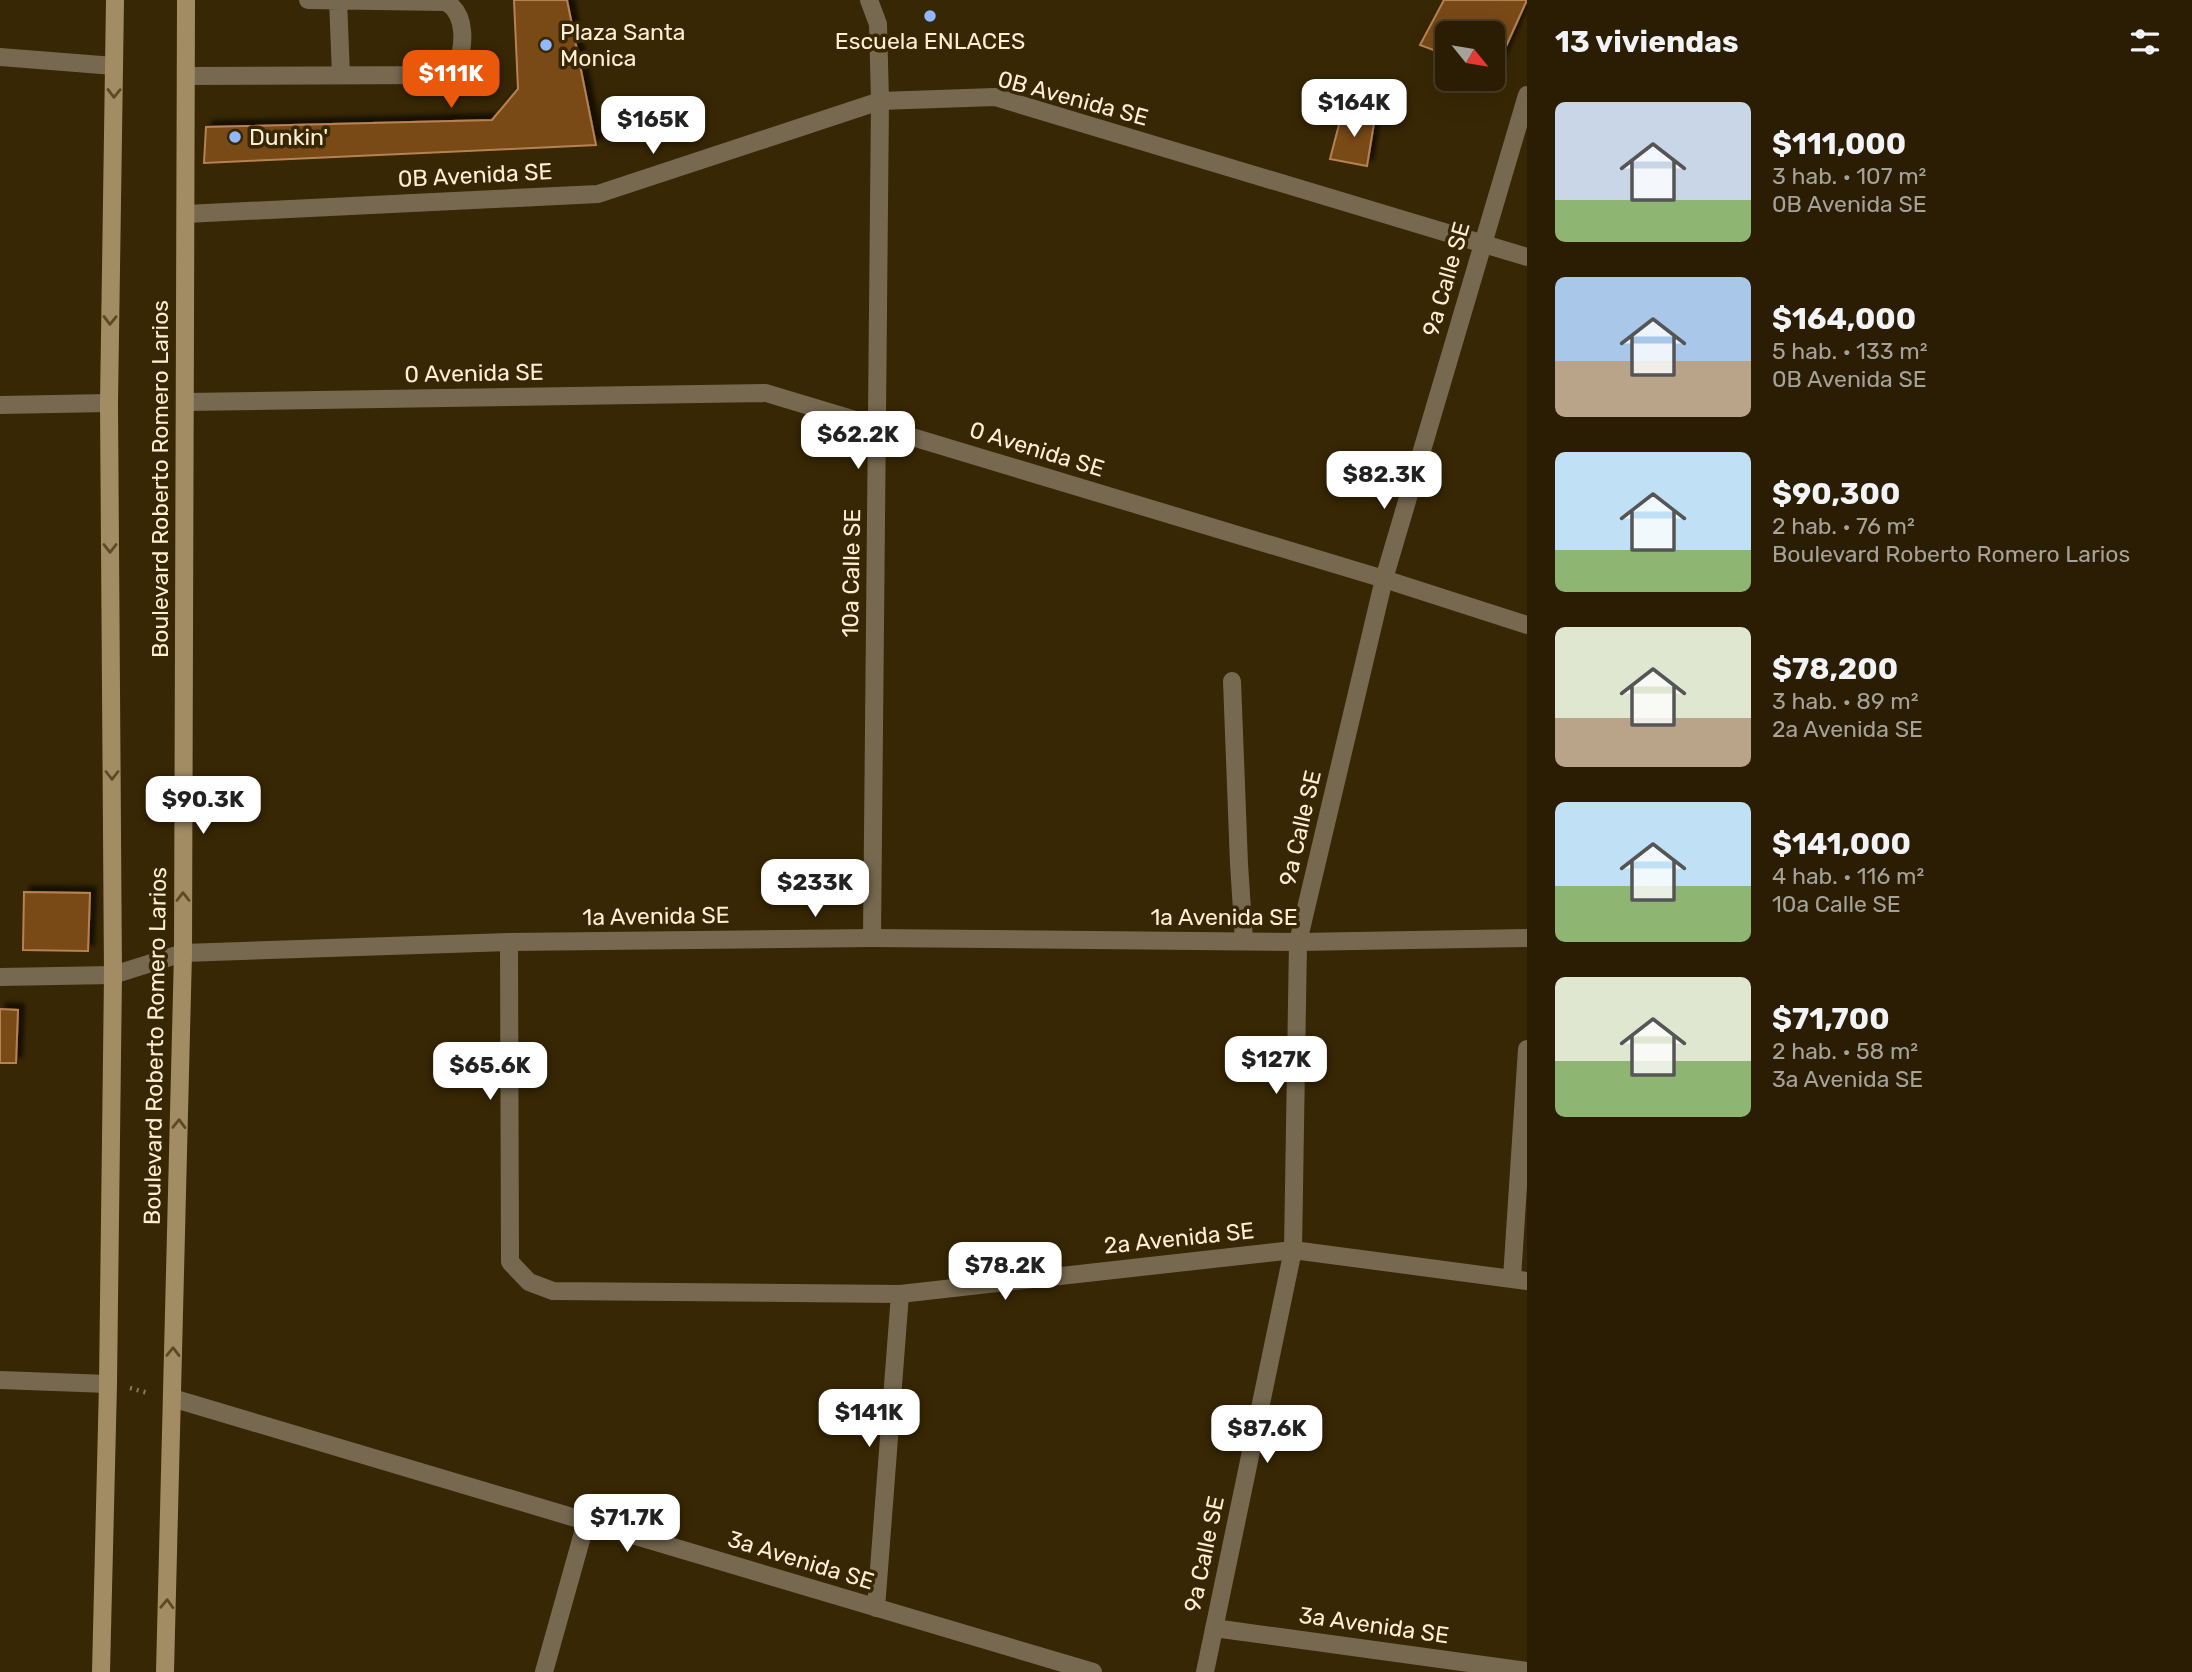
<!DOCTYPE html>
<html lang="es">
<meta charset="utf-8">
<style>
:root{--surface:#2a1d03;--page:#362a12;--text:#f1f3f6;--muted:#a5a29a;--line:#463b25;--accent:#ea580c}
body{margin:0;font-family:Rubik,sans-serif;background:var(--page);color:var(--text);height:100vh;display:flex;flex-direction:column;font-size:26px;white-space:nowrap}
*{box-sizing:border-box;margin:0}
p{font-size:23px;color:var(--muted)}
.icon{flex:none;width:38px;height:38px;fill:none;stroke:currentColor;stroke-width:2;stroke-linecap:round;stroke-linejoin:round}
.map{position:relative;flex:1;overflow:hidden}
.drawer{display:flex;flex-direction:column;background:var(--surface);width:665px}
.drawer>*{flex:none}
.needle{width:46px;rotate:120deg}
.fabs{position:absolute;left:1435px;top:21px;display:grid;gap:14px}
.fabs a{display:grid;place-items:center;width:70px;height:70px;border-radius:10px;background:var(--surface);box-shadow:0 7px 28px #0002,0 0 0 2px var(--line);font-size:35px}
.price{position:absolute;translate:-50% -60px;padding:0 16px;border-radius:14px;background:#fff;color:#222;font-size:23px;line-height:46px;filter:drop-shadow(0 2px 4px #0008)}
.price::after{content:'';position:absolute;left:50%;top:42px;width:21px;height:16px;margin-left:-10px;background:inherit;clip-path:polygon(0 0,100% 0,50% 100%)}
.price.active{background:var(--accent);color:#fff}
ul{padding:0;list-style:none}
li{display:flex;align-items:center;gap:21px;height:175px;padding:0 28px}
li span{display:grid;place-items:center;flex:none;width:196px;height:140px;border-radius:10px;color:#555}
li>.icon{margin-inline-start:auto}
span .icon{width:84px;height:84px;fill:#fffc;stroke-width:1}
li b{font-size:30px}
h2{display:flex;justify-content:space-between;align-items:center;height:84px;padding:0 28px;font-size:30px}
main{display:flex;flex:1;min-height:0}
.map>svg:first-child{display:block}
.building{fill:#794814;stroke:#b78252;stroke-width:2;filter:url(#shadow)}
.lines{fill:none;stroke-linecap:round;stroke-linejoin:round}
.path{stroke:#89795a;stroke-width:4.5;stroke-dasharray:2 5;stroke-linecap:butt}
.service{stroke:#776950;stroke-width:18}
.minor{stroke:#776950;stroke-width:18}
.tertiary{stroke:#776950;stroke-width:18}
.secondary{stroke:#a28c63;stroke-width:18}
.oneway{stroke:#5d4a25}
.poi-dot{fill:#92b7fd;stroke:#382704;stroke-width:2.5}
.labels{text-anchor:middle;stroke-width:7;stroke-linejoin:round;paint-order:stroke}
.poi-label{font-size:23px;fill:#fdefd5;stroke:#382704;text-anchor:start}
.street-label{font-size:23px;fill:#fdefd5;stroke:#382704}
</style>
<main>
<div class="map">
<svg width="1527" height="1672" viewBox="0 0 1527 1672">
<defs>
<filter id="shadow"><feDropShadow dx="6" dy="-6" stdDeviation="2" flood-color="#0009"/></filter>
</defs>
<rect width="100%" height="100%" fill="#382704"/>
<path class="building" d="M514 0H567L596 145 204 163 206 127 492 120 518 89Z
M1444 0H1527L1494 73 1493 33H1447V55L1420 45Z
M1342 113 1375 117 1367 166 1330 159Z
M24 892 90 893 88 951 23 950Z
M0 1009 18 1010 16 1063H0Z"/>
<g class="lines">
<path class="path" d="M130 1388 148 1393"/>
<path class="service" d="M338 0 341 75
M0 57 114 66
M186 76 436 75 456 69C464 48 468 15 446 2L308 0
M1232 681 1239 864 1244 941"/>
<path class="minor" d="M869 0 878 24 880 101 872 938
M186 214 598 194 880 101 995 97 1527 257
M185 402 766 393 1384 579 1527 625
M0 405 109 403
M509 942 510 1262 529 1282 553 1291 900 1294 1293 1250 1527 1281
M0 977 113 975
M1512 1278 1527 1049
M0 1380 108 1384
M172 1398 1093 1672
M876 1608 900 1294
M1214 1628 1527 1671
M544 1672 586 1522
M1205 1672 1293 1250 1298 942 1384 579 1527 95"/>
<path class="tertiary" d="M113 975 183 953 509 942 872 938 1298 942 1527 938"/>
<path class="secondary" d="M101 1672 108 1384 113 975 109 403 115 0
M165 1672 183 953 186 0"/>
</g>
<defs><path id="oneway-chevron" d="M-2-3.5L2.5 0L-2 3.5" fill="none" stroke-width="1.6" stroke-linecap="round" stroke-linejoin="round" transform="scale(1.75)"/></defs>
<g class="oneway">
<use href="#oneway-chevron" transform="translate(114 93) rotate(91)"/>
<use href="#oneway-chevron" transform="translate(110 320) rotate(91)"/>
<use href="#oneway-chevron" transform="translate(110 548) rotate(90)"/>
<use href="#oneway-chevron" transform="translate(112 775) rotate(90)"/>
<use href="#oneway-chevron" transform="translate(183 897) rotate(-90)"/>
<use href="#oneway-chevron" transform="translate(179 1124) rotate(-89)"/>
<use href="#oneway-chevron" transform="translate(173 1352) rotate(-89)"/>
<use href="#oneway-chevron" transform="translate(167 1604) rotate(-88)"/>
</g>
<g class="poi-dot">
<circle cx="930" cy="16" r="7"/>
<circle cx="546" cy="45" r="7"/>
<circle cx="235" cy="137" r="7"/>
</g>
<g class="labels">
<g class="poi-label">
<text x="560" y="40">Plaza Santa<tspan x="560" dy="26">Monica</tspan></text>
<text x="930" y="49" text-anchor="middle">Escuela ENLACES</text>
<text x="249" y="145">Dunkin'</text>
</g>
<g class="street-label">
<text transform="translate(1073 98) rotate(15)" y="8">0B Avenida SE</text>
<text transform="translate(475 175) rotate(-3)" y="8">0B Avenida SE</text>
<text transform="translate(1446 279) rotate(-74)" y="8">9a Calle SE</text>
<text transform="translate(474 373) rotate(-1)" y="8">0 Avenida SE</text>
<text transform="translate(1037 449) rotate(17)" y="8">0 Avenida SE</text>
<text transform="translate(160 479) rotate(-90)" y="8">Boulevard Roberto Romero Larios</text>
<text transform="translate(851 573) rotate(-89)" y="8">10a Calle SE</text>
<text transform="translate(1300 828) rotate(-77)" y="8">9a Calle SE</text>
<text transform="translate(656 916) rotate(-1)" y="8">1a Avenida SE</text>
<text x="1224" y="925">1a Avenida SE</text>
<text transform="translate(155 1046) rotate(-89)" y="8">Boulevard Roberto Romero Larios</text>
<text transform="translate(1179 1238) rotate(-6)" y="8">2a Avenida SE</text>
<text transform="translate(1204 1554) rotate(-78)" y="8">9a Calle SE</text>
<text transform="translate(801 1560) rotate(17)" y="8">3a Avenida SE</text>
<text transform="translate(1374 1625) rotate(8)" y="8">3a Avenida SE</text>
</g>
</g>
</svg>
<div class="fabs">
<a><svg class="needle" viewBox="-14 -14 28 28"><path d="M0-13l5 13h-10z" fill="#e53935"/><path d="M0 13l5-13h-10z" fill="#a5a29a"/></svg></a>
</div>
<b class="price active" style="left:451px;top:110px">$111K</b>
<b class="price" style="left:1354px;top:139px">$164K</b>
<b class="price" style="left:653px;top:156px">$165K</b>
<b class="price" style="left:858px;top:471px">$62.2K</b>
<b class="price" style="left:1384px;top:511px">$82.3K</b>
<b class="price" style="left:203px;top:836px">$90.3K</b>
<b class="price" style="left:815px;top:919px">$233K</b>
<b class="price" style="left:1276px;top:1096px">$127K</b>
<b class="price" style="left:490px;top:1102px">$65.6K</b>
<b class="price" style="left:1005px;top:1302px">$78.2K</b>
<b class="price" style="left:869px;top:1449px">$141K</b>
<b class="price" style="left:1267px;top:1465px">$87.6K</b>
<b class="price" style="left:627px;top:1554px">$71.7K</b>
</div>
<section class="drawer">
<h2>13 viviendas<svg class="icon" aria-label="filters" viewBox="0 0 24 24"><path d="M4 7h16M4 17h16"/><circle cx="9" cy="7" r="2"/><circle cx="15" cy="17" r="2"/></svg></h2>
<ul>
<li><span style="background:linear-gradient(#c9d6e8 70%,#8fb573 0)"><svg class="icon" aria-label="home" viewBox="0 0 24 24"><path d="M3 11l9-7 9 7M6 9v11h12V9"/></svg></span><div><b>$111,000</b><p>3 hab. · 107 m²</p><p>0B Avenida SE</p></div></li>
<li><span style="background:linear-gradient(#a9c7e8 60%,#b9a48a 0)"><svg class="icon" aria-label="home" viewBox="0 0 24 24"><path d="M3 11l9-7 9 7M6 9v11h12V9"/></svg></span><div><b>$164,000</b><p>5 hab. · 133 m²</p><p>0B Avenida SE</p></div></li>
<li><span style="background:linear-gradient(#bfe0f5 70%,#8fb573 0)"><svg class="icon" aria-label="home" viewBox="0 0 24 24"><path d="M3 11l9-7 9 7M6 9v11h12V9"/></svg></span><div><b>$90,300</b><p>2 hab. · 76 m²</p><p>Boulevard Roberto Romero Larios</p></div></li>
<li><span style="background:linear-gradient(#dfe7d0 65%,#b9a48a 0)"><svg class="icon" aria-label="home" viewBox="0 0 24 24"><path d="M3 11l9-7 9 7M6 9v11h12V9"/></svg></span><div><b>$78,200</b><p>3 hab. · 89 m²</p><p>2a Avenida SE</p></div></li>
<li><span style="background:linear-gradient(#bfe0f5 60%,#8fb573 0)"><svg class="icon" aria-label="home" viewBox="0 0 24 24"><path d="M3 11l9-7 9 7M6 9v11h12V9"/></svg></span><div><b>$141,000</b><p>4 hab. · 116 m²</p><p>10a Calle SE</p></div></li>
<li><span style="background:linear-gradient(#dfe7d0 60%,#8fb573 0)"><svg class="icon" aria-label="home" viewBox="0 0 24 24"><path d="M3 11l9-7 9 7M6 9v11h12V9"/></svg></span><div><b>$71,700</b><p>2 hab. · 58 m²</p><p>3a Avenida SE</p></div></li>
</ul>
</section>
</main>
